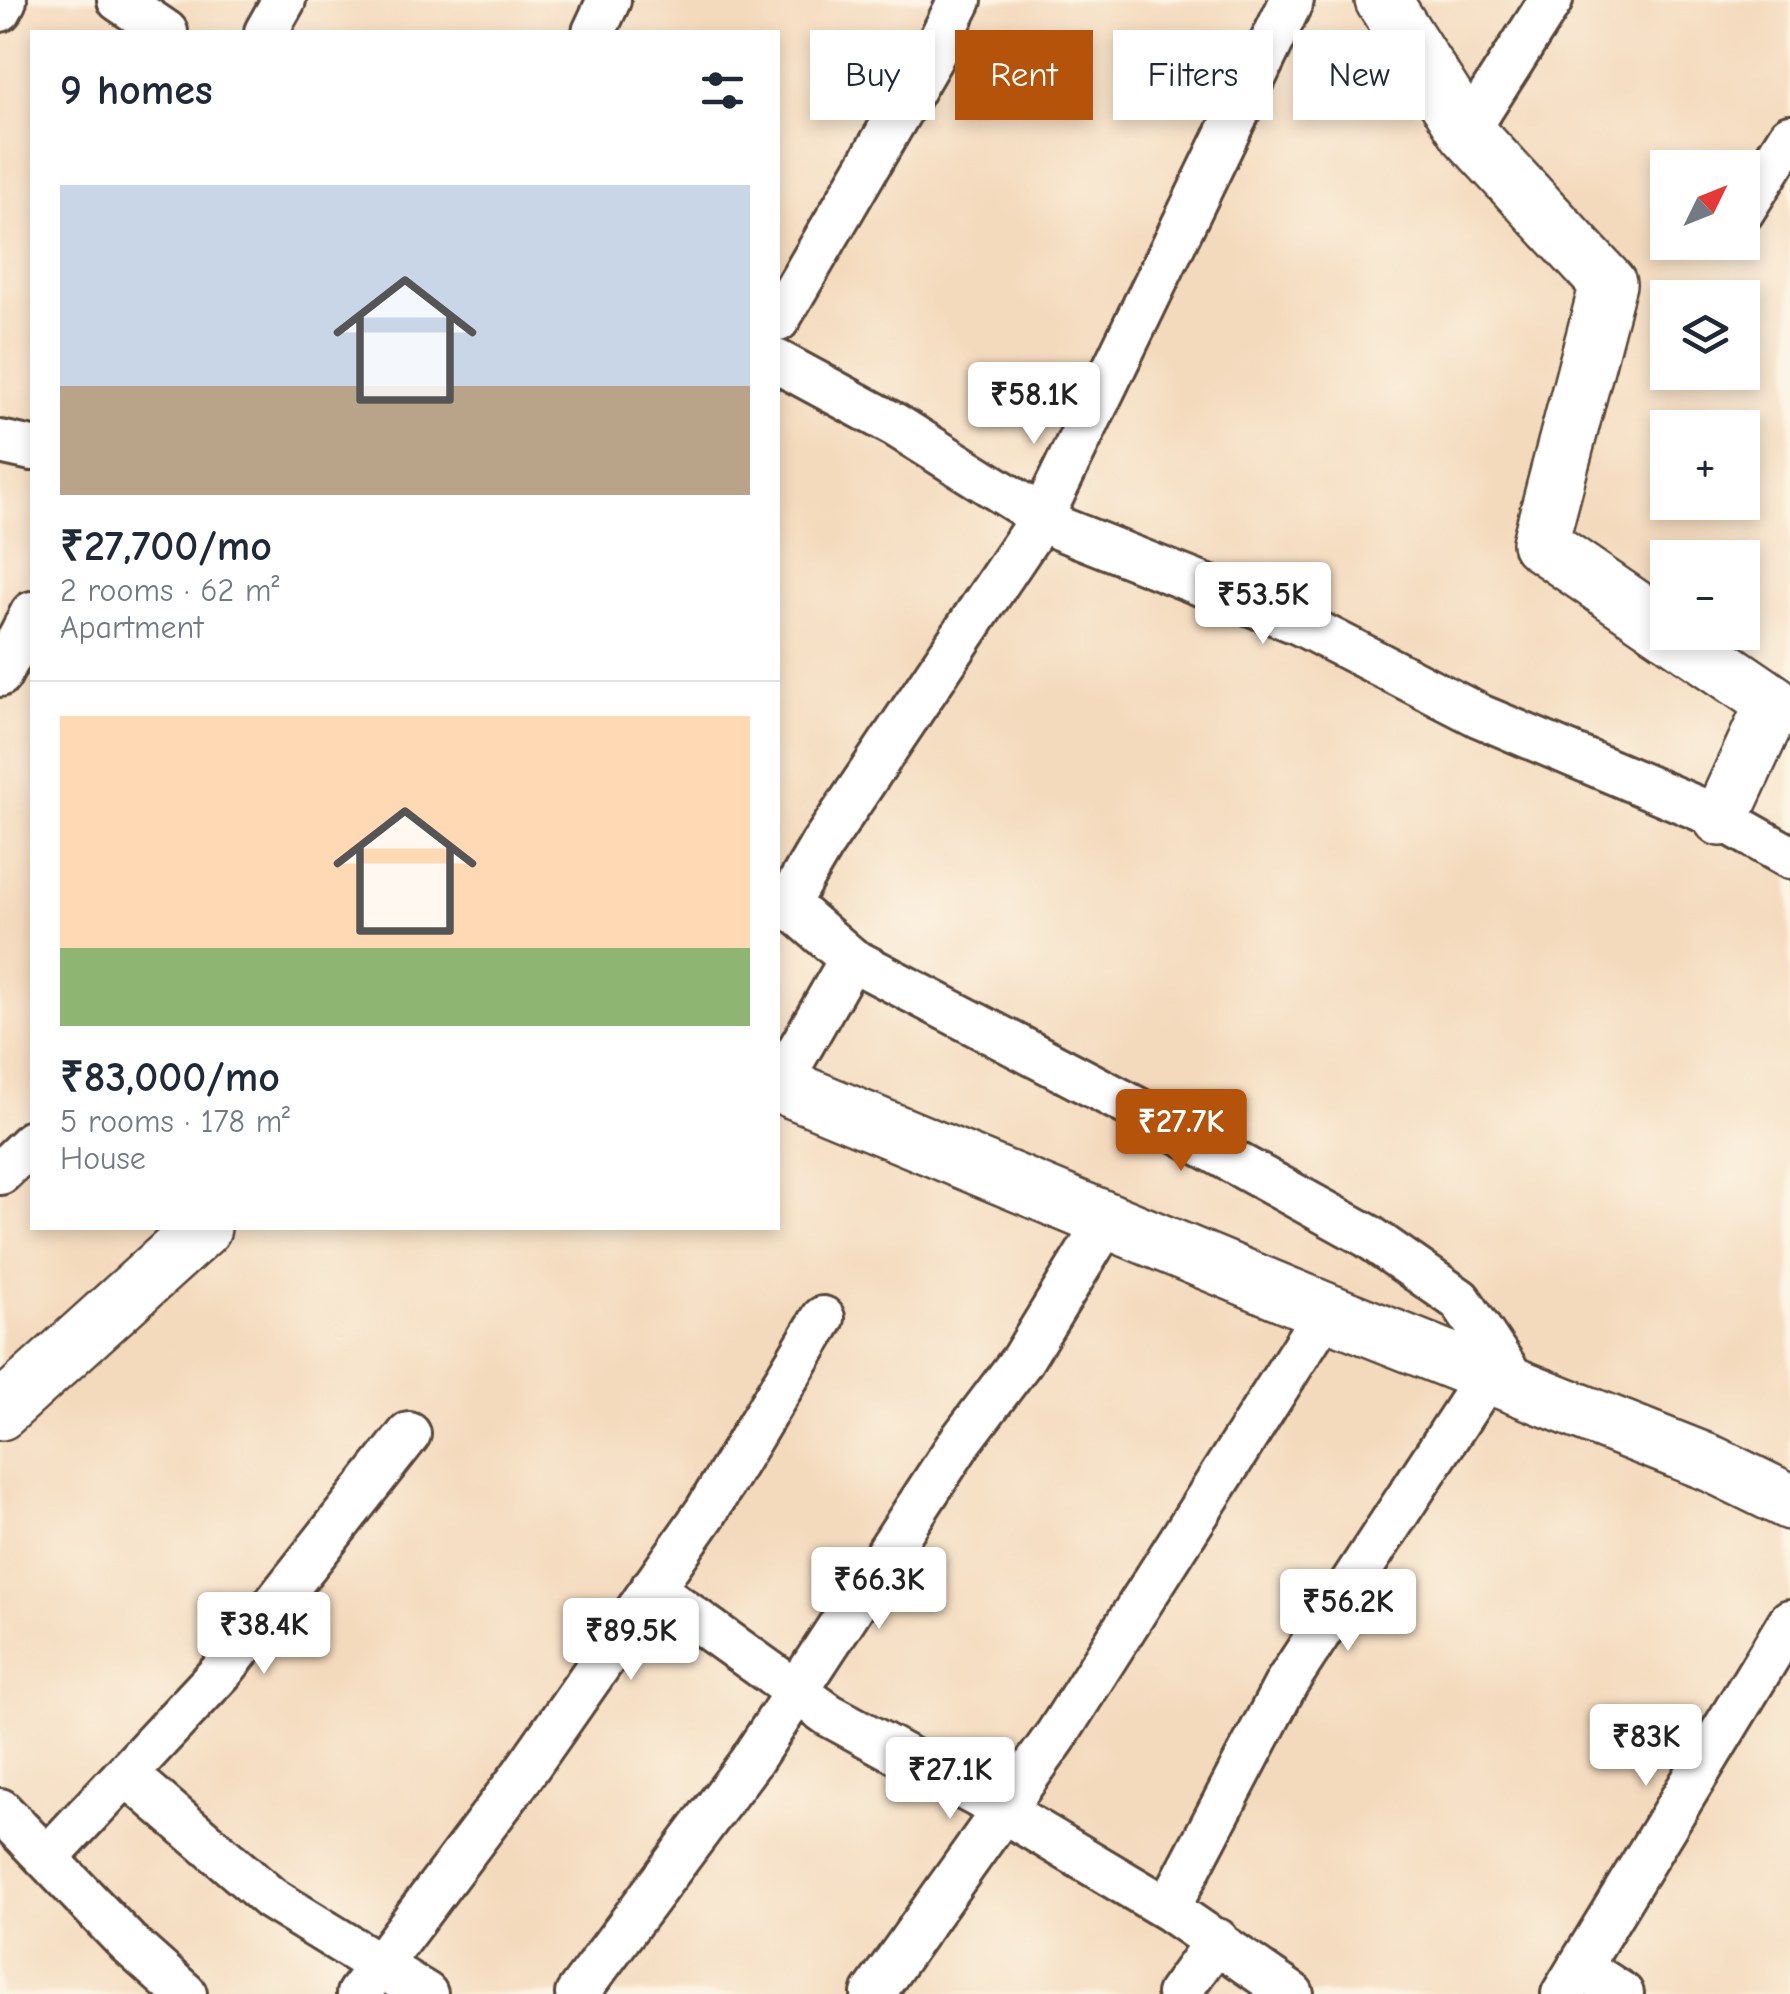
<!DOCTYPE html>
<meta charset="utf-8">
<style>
:root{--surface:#fff;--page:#f2f2f3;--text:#1f2937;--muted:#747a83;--line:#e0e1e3;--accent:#b45309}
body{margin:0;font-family:"Comic Neue",sans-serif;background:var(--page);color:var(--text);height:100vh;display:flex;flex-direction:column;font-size:38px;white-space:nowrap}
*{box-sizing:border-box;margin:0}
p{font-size:32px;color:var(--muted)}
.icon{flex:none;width:55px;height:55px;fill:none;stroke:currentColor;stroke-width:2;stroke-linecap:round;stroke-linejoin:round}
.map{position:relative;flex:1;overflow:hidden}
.side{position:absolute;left:30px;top:30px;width:750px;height:1200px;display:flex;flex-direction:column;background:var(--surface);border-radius:0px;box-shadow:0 5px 15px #0003}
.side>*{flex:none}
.guide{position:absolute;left:810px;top:30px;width:830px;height:90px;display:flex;gap:20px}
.needle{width:65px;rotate:47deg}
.tools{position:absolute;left:1650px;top:150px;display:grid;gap:20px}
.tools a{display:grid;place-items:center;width:110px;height:110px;border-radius:0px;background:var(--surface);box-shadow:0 5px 15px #0003;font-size:50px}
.price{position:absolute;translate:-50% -85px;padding:0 22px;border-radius:10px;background:#fff;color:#222;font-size:32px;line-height:65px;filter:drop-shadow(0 2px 5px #0008)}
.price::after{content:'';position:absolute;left:50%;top:60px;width:30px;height:22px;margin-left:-15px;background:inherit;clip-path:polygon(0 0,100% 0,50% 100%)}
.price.on{background:var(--accent);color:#fff}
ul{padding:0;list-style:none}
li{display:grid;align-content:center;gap:20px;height:530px;padding:0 30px}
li+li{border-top:2px solid var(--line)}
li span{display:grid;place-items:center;height:310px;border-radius:0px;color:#555}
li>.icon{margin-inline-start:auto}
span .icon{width:180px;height:180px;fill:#fffc;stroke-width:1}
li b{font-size:42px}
h2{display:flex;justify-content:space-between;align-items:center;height:120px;padding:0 30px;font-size:42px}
.chip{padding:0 35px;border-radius:0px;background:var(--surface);box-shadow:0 5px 15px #0003;font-size:35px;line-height:90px}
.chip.on{background:var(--accent);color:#fff}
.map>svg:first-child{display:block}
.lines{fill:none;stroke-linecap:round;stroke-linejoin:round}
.street-casing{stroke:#574436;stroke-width:48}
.secondary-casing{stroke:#574436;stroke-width:60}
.highway-casing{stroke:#574436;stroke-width:60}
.street{stroke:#fff;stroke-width:42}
.secondary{stroke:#fff;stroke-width:55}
.highway{stroke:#fff;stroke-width:55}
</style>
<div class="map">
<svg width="1790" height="1994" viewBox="0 0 1790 1994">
<rect width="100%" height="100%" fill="#fcf5e5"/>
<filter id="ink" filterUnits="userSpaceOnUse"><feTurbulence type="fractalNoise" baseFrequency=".01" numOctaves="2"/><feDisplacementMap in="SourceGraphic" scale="20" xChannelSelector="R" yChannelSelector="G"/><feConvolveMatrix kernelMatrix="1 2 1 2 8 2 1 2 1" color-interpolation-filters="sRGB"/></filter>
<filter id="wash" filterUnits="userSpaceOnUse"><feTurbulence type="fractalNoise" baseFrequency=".0048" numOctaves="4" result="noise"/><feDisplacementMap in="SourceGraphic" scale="40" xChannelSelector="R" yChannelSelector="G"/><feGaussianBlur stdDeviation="2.25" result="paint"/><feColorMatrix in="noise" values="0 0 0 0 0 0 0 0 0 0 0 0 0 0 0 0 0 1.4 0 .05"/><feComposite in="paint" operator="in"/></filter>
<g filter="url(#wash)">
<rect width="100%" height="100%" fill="#f4dabd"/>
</g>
<g filter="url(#ink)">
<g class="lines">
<defs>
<path id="street" d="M119 0 166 32
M0 10 5 0
M266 32 284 0
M594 32 609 0
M1467 132 1551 0
M1742 212 1790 136
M778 320 930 60 960 0
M778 362 895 425 1061 529 1299 623 1480 716 1721 818 1790 857
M0 442 32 449
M0 675 32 613
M778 896 851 959 779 1085
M787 904 821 846 1042 517 1292 0
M851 959 1143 1112 1368 1236 1460 1300 1518 1387
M0 1173 32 1142
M652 1588 829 1715 978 1796 1168 1909 1292 1994
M126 1774 270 1898 426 1994
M0 1810 128 1943 185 1994
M47 1858 222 1671 409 1434
M1168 1909 1287 1682 1488 1375
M1580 1967 1622 1994
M358 1994 521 1777 706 1512 823 1318
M577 1994 751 1761 960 1442 1022 1360 1107 1221
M873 1994 1056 1736 1326 1311
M1178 1994 1217 1940
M1563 1994 1790 1621"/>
<path id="secondary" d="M1383 0 1467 132 1608 284 1540 543 1668 631
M1670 632 1774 703 1721 818"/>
<path id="highway" d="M778 1084 1326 1311 1712 1464 1790 1502
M0 1412 203 1228"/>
</defs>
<use href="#street" class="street-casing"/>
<use href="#secondary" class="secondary-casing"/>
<use href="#highway" class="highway-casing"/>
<use href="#street" class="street"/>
<use href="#secondary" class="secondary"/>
<use href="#highway" class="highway"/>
</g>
</g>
</svg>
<div class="tools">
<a><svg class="needle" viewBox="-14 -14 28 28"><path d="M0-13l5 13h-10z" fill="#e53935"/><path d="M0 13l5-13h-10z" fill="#747a83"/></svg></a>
<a><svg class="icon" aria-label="layers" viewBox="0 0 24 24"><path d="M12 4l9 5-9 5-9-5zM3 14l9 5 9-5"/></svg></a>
<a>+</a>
<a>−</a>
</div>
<b class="price" style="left:1034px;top:447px">₹58.1K</b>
<b class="price" style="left:1263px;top:647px">₹53.5K</b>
<b class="price on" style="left:1181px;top:1174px">₹27.7K</b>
<b class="price" style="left:879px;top:1632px">₹66.3K</b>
<b class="price" style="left:1348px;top:1654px">₹56.2K</b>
<b class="price" style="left:264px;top:1677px">₹38.4K</b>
<b class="price" style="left:631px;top:1683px">₹89.5K</b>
<b class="price" style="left:1646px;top:1789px">₹83K</b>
<b class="price" style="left:950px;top:1822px">₹27.1K</b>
<div class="guide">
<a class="chip">Buy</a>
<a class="chip on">Rent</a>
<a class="chip">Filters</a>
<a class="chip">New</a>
</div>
<section class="side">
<h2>9 homes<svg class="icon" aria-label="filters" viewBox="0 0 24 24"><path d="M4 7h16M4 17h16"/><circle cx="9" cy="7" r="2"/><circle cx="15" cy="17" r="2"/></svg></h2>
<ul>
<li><span style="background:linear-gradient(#c9d6e8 65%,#b9a48a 0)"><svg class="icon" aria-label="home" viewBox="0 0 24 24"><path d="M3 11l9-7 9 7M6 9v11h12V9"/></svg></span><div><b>₹27,700/mo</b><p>2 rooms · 62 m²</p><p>Apartment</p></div></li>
<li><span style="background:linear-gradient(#ffd9b3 75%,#8fb573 0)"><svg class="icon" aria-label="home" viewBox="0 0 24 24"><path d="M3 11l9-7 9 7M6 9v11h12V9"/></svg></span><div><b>₹83,000/mo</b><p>5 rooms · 178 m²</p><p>House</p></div></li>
</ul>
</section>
</div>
